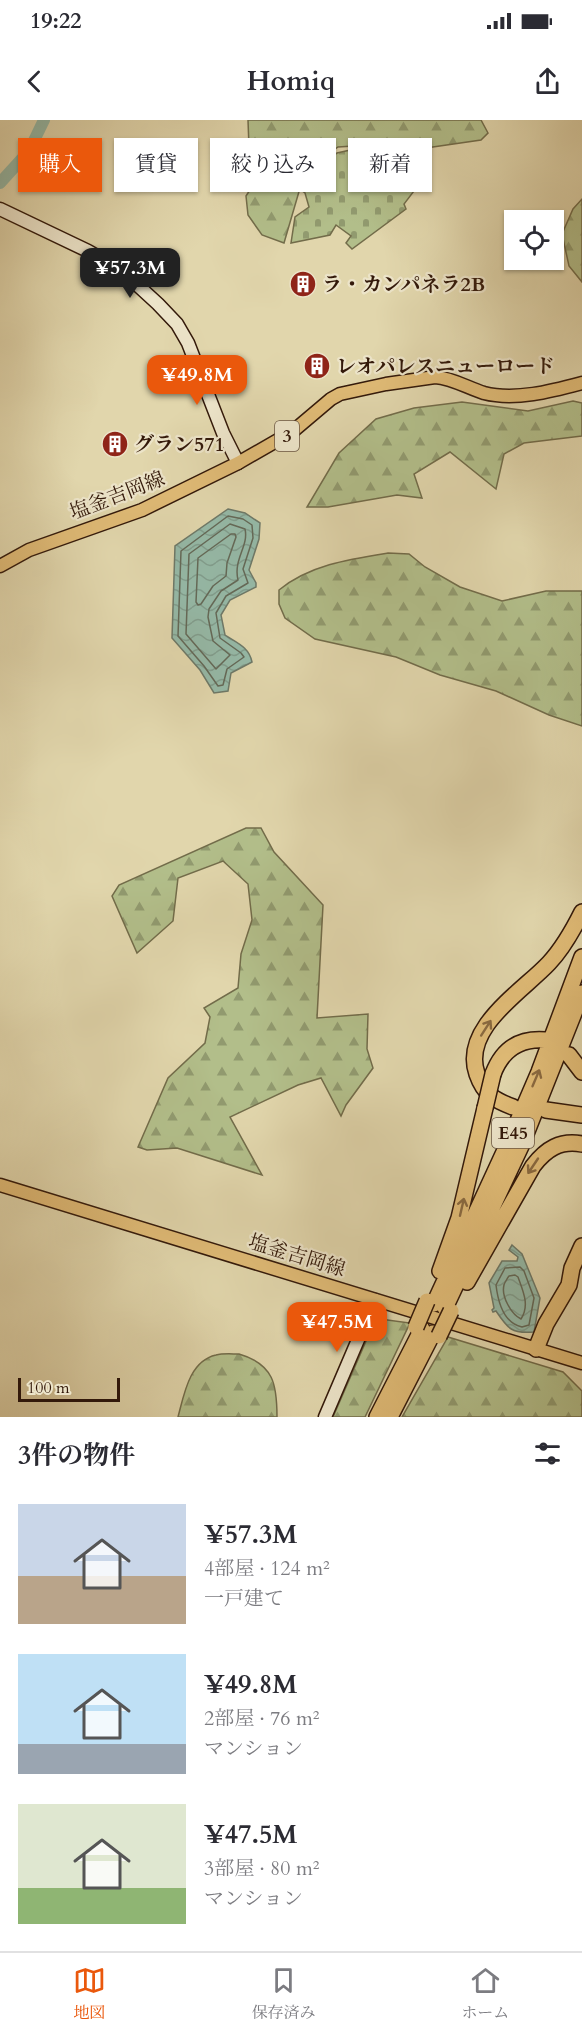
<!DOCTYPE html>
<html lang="ja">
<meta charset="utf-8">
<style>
:root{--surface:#fff;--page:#f2f2f3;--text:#2b2b33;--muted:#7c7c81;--line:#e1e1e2;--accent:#ea580c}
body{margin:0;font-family:Cardo,"Noto Serif JP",serif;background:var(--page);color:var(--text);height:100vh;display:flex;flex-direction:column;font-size:22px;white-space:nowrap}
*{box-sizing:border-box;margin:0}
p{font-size:20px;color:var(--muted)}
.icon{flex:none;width:33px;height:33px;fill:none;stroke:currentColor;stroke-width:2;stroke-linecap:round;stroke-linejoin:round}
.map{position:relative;height:1297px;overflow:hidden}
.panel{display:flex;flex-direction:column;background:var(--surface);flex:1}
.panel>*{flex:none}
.banner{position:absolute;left:18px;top:18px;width:546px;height:54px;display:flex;gap:12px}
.buttons{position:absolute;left:504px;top:90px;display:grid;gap:12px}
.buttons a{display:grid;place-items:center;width:60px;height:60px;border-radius:0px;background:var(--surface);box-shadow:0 2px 4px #0004;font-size:30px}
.scale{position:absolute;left:18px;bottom:15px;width:102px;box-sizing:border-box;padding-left:6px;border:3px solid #33190a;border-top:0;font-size:16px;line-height:21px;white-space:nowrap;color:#33190a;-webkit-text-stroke:4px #ece4c9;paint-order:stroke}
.price{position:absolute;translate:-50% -51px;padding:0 14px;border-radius:12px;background:var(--accent);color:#fff;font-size:20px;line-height:39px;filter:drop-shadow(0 2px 3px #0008)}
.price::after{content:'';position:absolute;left:50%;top:36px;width:18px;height:14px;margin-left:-9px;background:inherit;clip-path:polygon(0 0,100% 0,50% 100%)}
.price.current{background:#222;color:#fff}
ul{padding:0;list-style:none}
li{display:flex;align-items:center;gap:18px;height:150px;padding:0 18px}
li span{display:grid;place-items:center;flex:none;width:168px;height:120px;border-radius:0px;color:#555}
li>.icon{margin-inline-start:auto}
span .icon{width:72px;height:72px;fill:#fffc;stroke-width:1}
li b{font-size:26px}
h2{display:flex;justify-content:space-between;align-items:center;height:72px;padding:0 18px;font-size:26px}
.pill{padding:0 21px;border-radius:0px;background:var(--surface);box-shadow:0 2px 4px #0004;font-size:21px;line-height:54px}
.pill.current{background:var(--accent);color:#fff}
.status{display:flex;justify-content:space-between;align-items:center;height:42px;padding:0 30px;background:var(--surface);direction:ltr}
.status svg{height:16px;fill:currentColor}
header{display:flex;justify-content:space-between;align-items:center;height:78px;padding:0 18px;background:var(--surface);font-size:27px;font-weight:800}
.tabs{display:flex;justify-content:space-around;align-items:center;height:84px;border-top:2px solid var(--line);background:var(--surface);font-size:16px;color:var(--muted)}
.tabs a{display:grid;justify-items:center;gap:3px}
.tabs .current{color:var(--accent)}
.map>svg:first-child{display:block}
.forest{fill:url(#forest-firs);stroke:#726c4a;stroke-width:1.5}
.cemetery{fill:url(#cemetery-stones);stroke:#726c4a;stroke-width:1.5}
.water{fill:url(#water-waves);stroke:#6e7968;stroke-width:1.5}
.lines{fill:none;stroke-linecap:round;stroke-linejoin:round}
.shore{stroke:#646958;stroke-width:1.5}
.river{stroke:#95b9a7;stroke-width:12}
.secondary-casing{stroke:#33190a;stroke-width:15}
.primary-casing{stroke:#33190a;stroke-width:15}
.highway-casing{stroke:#33190a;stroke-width:18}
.secondary{stroke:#ece4c9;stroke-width:12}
.primary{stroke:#e0bb76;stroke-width:12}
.highway{stroke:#e0bb76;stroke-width:15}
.highway-bridge-casing{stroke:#33190a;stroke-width:18;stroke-linecap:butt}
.highway-bridge{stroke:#e0bb76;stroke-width:15}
.oneway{stroke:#8a6a40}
.labels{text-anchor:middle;stroke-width:4.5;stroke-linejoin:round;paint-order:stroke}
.shield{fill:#ece4c9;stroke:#6a5643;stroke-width:1.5}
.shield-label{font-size:18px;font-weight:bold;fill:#33190a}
.poi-label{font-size:20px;font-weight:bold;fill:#33190a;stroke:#ece4c9;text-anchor:start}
.street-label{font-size:20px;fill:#33190a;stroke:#ece4c9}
</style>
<div class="status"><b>19:22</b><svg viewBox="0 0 49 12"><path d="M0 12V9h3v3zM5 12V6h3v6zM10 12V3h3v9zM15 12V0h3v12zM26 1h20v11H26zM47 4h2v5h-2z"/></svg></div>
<header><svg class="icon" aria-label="back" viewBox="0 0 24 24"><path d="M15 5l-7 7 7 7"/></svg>Homiq<svg class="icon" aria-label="share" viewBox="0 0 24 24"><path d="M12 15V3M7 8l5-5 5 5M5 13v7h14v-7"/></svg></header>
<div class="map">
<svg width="582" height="1297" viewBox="0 0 582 1297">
<defs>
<pattern id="forest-firs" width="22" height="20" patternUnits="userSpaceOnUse" patternTransform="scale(1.5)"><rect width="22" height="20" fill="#b2be8a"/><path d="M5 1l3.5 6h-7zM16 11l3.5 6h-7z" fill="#919a6f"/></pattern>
<pattern id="cemetery-stones" width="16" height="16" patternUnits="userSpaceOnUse" patternTransform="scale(1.5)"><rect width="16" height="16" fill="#b2be8a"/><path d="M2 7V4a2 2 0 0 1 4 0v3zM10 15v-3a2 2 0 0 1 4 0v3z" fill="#919a6f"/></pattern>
<pattern id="water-waves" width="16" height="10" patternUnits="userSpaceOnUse" patternTransform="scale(1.5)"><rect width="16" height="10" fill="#95b9a7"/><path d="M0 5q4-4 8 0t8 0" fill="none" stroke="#819e8e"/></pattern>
</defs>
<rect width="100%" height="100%" fill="#e1d6ac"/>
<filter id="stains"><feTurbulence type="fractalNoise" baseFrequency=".00333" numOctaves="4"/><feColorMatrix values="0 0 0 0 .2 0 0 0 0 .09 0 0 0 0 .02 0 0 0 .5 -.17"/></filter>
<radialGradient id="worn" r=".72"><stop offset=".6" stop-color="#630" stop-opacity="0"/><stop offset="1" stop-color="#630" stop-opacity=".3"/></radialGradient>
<path class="forest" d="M248 0H481L488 13 481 20 419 29 397 39 369 25 338 27 305 51 284 123 262 115 248 95 246 76 259 56 265 37 249 28Z
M582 79V162L569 146 562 114 573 89Z
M573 281 582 283V316L524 323 504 334 496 369 450 332 414 354 422 378 397 375 328 387H307L339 333 376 299 414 288 462 282 528 291Z
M388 433 409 434 425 447 460 467 502 481 546 471H582V606L549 595 496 571 440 555 396 537 315 519 285 498 279 484V470C309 445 350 439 388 433Z
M246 708H261L274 732 323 785 317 898 368 894 367 929 373 948 346 985 341 996 321 958 298 965 230 997 262 1055 177 1028 147 1030 138 1027 168 958 205 923 210 897 204 888 238 868 241 834 252 800 248 764 223 741 178 758 173 801 137 833 112 776 119 765Z
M380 1199 410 1203 365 1297H333L373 1205Z
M448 1217 563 1252 582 1271V1297H402Z
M239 1234C274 1244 277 1265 277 1297H178C184 1275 189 1241 216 1235 223 1233 232 1234 239 1234Z"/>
<path class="cemetery" d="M359 28 375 35 389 46 397 43 418 58 414 71 404 84 406 89 352 129 346 123 351 116 336 105 330 115 291 123 295 97 309 87 305 73 301 70 309 55H312L337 33Z"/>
<path class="water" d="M228 389 245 393 260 403 259 419 249 450 256 463V467L230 480 221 495 225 515C237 523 249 527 252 542L231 553 228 571 214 573 200 550 172 518 175 426Z
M512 1125 522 1134 540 1178 534 1212C512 1214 508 1209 496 1191L493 1192 492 1190 494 1188 489 1163 502 1141H517L518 1137 509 1130Z"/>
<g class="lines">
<path class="shore" d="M228 396 243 399 252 405 253 418 243 449 248 463 226 476 216 493 220 518 241 533 244 537 227 549 223 565 218 566 204 546 178 516 181 431Z
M230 404 245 409C249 426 233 439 238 460L221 471 209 489 208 497 213 521 230 535 216 549 186 514 189 434Z
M231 414H235L236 417 227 443 226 456 213 466 201 484 198 485 196 482 198 438Z
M520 1147 524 1151 534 1178 529 1205 522 1207C503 1203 498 1182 496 1165L505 1148Z
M515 1155 518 1157C523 1171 530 1185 521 1199 511 1194 501 1176 504 1165 504 1164 508 1157 509 1156Z"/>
<path class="river" d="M0 63 29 31 44 0"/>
<defs>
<path id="secondary" d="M0 89 88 131 121 150 158 184 177 204 188 223 223 313 238 343
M325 1297 375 1180"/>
<path id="primary" d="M0 446 29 430 142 390 238 343 292 312 331 279 340 274 386 264 435 257C452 258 468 268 484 273 515 281 552 271 582 263
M0 1065 582 1243"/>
<path id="highway" d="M569 935 582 952
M493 954C502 930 519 918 545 920
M513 987C494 980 484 974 477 954 461 908 523 871 549 843 563 828 573 810 582 792
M546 990 582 995
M440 1151 459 1098 485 988
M467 1162 533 1046C546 1029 560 1020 582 1024
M434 1184 511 1017 539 952 582 837
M445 1188 522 1024 582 873
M536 1229 546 1204 569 1165 572 1148 582 1126
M377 1297 422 1209
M390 1297 433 1213"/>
</defs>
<use href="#secondary" class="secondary-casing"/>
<use href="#primary" class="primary-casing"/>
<use href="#highway" class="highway-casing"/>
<use href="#secondary" class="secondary"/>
<use href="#primary" class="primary"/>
<use href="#highway" class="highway"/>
<defs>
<path id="highway-bridge" d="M485 988 493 954
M416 1207 427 1181
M439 1216 451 1191"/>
</defs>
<use href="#highway-bridge" class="highway-bridge-casing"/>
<use href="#highway-bridge" class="highway-bridge"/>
</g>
<defs><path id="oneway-shaft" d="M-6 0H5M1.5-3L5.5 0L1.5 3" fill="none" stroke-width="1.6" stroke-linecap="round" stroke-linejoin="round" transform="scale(1.5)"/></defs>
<g class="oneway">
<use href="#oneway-shaft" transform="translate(486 908) rotate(-57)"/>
<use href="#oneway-shaft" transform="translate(536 958) rotate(-67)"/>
<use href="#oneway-shaft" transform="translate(533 1046) rotate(124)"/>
<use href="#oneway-shaft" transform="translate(462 1087) rotate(-77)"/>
</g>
<defs>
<symbol id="building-disc" viewBox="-11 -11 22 22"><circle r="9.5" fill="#8f2418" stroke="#ece4c9"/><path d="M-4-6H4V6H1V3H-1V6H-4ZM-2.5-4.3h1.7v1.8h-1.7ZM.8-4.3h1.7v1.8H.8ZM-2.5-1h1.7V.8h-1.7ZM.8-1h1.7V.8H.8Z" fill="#fff"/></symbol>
</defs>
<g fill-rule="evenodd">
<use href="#building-disc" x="288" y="149" width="30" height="30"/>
<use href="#building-disc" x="302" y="231" width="30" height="30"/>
<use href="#building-disc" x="100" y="309" width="30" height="30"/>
</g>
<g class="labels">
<g class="shield">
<rect x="275" y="301" width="24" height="30" rx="4.5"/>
<rect x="492" y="998" width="42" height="30" rx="4.5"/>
</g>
<g class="shield-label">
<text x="287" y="322">3</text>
<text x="513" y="1019">E45</text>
</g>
<g class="poi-label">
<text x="322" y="171">ラ・カンパネラ2B</text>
<text x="336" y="253">レオパレスニューロード</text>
<text x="134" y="331">グラン571</text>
</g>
<g class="street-label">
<text transform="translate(117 375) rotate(-21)" y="7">塩釜吉岡線</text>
<text transform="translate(297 1135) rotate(17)" y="7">塩釜吉岡線</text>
</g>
</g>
<rect width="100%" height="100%" filter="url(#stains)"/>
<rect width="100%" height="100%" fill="url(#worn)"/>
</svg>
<div class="buttons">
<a><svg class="icon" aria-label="locate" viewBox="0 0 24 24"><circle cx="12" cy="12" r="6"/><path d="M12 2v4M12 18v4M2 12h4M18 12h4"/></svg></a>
</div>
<div class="scale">100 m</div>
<b class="price current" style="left:130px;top:179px">¥57.3M</b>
<b class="price" style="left:197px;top:286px">¥49.8M</b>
<b class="price" style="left:337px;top:1233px">¥47.5M</b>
<div class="banner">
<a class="pill current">購入</a>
<a class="pill">賃貸</a>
<a class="pill">絞り込み</a>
<a class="pill">新着</a>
</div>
</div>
<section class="panel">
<h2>3件の物件<svg class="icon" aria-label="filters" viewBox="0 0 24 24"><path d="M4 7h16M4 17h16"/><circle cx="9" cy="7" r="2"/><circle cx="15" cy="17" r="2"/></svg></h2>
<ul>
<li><span style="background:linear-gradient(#c9d6e8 60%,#b9a48a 0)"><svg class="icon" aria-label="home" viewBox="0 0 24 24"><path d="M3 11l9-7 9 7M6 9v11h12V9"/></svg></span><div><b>¥57.3M</b><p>4部屋 · 124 m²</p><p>一戸建て</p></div></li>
<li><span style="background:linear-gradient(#bfe0f5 75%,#9aa5b1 0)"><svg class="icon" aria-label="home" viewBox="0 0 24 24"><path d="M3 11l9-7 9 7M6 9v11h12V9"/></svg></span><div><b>¥49.8M</b><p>2部屋 · 76 m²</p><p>マンション</p></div></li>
<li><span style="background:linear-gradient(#dfe7d0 70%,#8fb573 0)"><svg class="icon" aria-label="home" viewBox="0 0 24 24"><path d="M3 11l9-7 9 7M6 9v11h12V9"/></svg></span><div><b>¥47.5M</b><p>3部屋 · 80 m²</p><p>マンション</p></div></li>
</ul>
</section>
<nav class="tabs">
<a class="current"><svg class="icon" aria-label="map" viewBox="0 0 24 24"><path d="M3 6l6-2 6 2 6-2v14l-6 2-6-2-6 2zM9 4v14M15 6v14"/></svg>地図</a>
<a><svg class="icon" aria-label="saved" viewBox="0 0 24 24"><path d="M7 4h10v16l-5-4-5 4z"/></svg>保存済み</a>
<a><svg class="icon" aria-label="home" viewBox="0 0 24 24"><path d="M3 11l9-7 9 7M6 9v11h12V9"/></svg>ホーム</a>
</nav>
